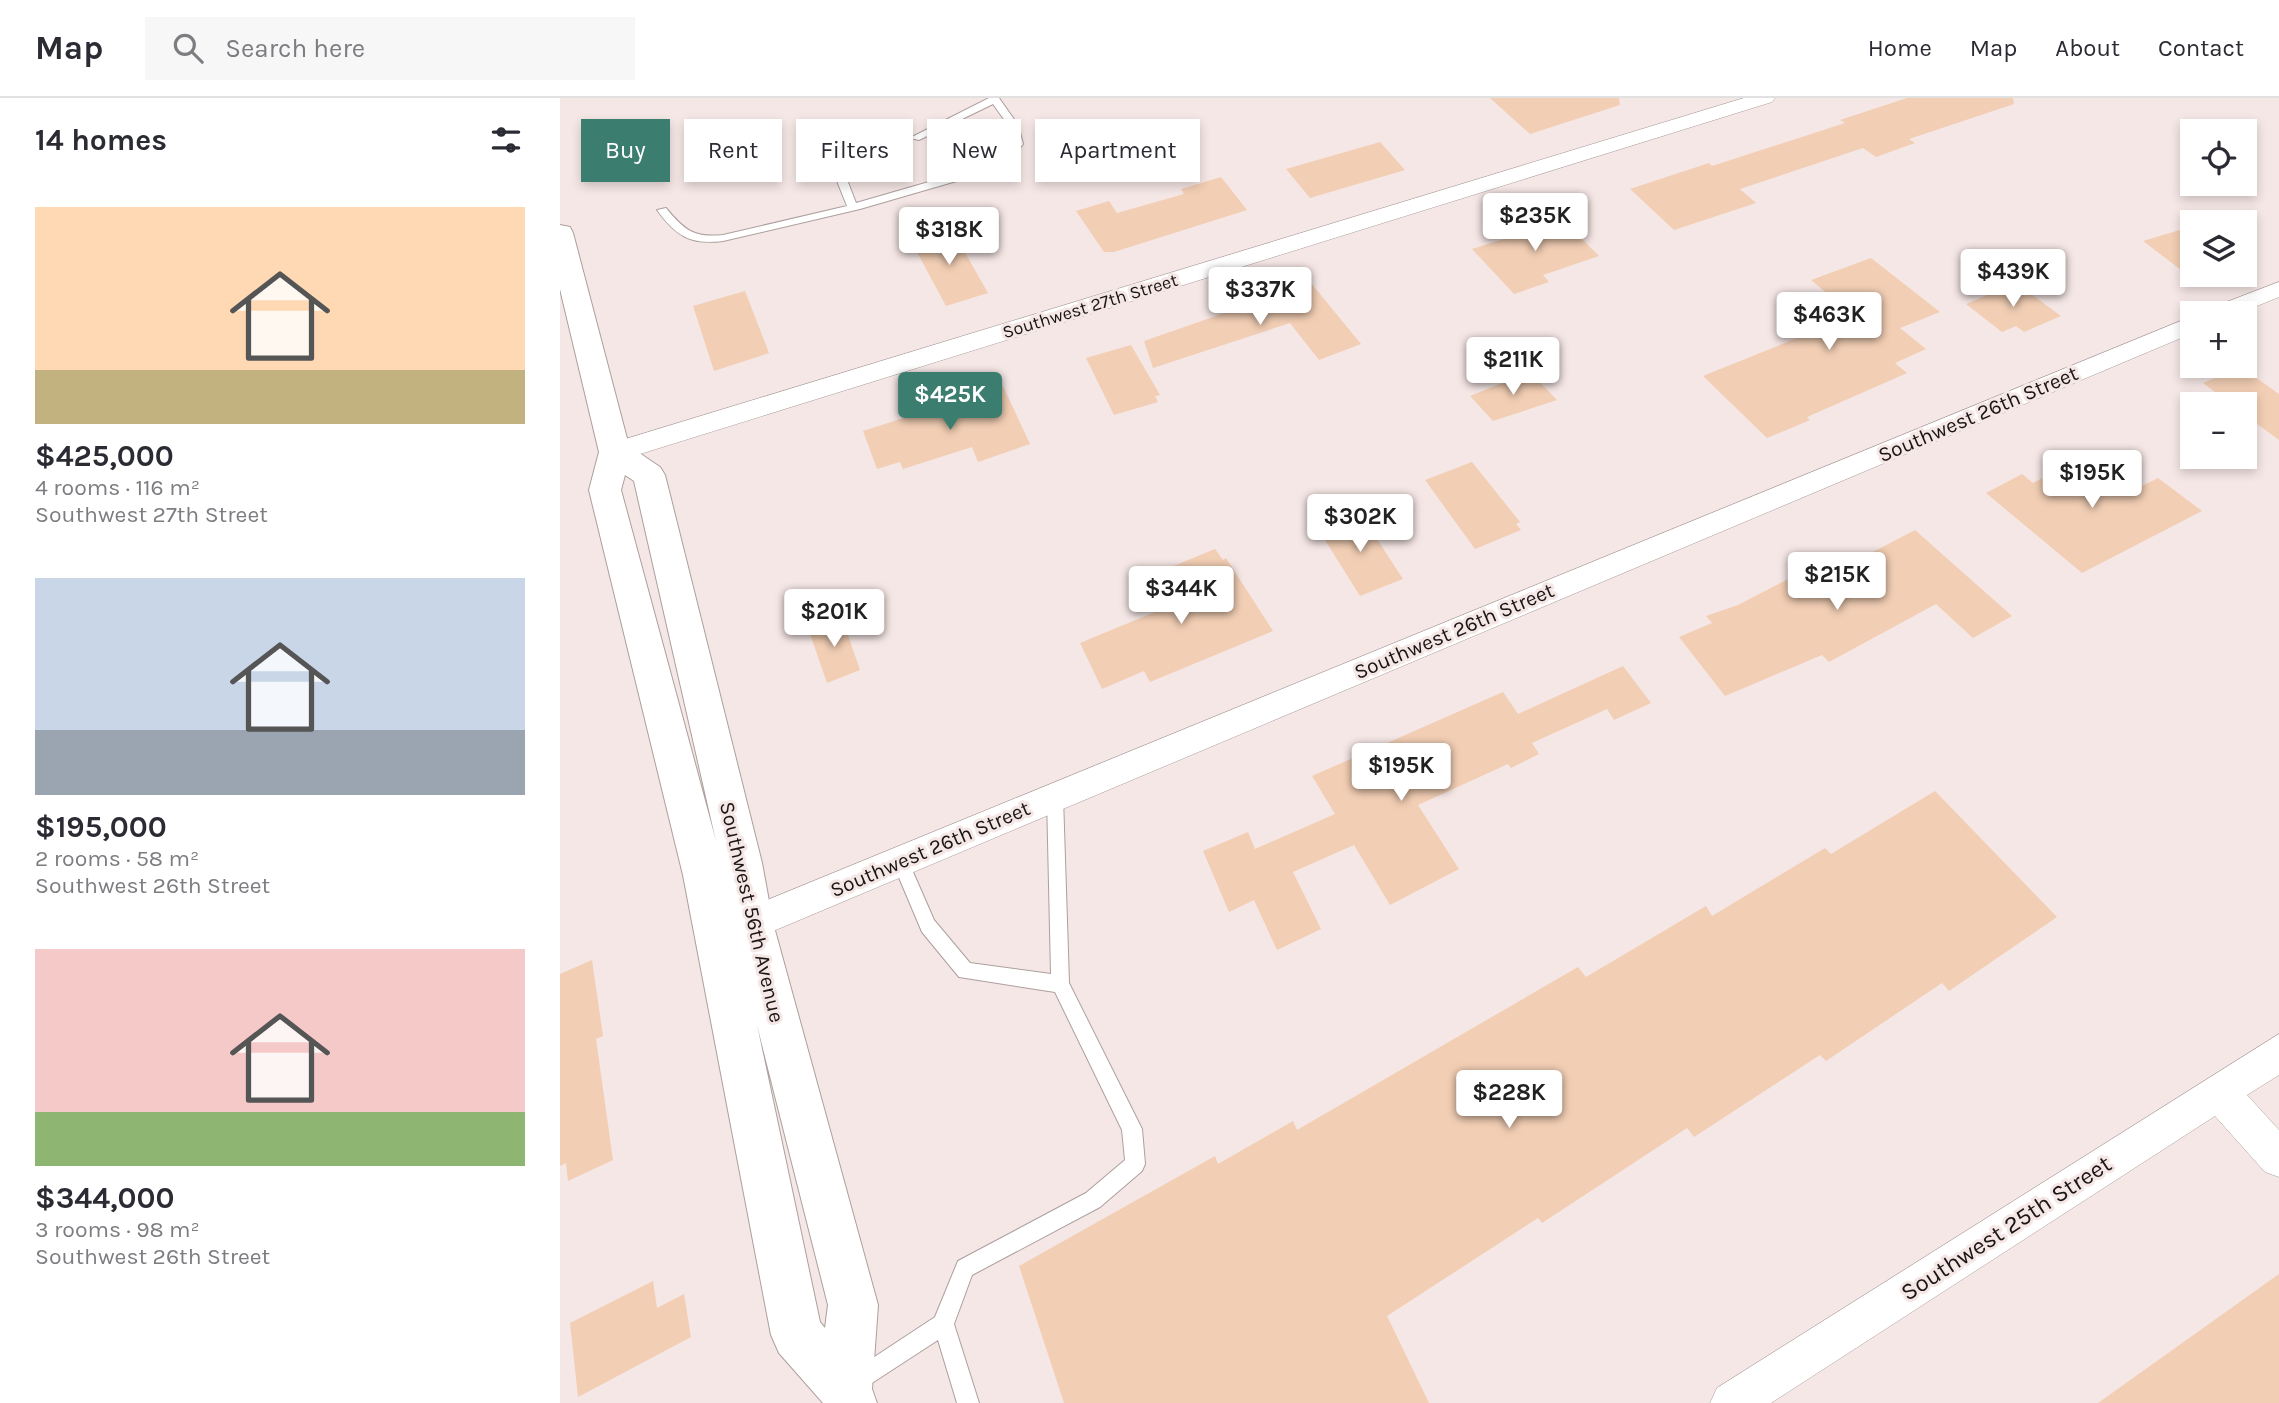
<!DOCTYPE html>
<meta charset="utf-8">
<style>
:root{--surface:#fff;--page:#f7f7f7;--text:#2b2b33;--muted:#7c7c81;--line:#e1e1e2;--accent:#3b7e6f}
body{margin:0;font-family:Karla,sans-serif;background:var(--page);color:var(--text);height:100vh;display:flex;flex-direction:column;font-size:26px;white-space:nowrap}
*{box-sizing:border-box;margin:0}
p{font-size:23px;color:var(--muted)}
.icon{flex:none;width:38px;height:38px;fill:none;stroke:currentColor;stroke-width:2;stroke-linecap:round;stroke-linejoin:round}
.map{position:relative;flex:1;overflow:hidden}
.sheet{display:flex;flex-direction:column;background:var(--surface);width:560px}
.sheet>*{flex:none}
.hud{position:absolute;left:21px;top:21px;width:665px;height:63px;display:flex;gap:14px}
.fabs{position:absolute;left:1620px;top:21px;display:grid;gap:14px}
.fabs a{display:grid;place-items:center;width:77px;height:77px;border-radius:0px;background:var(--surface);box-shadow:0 4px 10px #0003;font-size:35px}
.price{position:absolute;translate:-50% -60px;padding:0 16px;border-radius:7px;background:#fff;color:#222;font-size:23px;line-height:46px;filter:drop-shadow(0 2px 4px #0008)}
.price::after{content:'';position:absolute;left:50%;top:42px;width:21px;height:16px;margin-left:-10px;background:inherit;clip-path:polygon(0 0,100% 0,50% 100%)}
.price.current{background:var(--accent);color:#fff}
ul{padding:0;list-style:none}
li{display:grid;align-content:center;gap:14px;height:371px;padding:0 35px}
li span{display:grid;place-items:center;height:217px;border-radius:0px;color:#555}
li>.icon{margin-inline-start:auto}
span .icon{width:126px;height:126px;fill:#fffc;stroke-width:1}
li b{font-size:30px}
h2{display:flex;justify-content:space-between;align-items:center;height:84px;padding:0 35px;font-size:30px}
.tag{padding:0 24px;border-radius:0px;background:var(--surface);box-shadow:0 4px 10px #0003;font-size:24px;line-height:63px}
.tag.current{background:var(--accent);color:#fff}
header{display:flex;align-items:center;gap:42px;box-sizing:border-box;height:98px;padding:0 35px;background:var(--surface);border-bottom:2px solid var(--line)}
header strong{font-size:33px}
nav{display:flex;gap:38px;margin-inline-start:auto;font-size:24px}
.search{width:490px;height:63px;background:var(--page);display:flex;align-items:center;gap:18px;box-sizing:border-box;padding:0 24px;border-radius:0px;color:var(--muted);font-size:26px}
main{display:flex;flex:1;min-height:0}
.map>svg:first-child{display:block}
.building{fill:#f2ceb4}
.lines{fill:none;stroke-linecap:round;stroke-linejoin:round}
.lane-casing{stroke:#ac9f9d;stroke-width:2}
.street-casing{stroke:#ac9f9d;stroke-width:1}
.secondary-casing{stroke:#ac9f9d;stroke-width:2}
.lane{fill:#fff;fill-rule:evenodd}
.street{fill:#fff;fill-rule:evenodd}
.secondary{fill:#fff;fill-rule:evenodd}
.labels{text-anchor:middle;stroke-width:6;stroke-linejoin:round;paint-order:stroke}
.far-street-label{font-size:18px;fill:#1b1616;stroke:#f5e7e5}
.street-label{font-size:21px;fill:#1b1616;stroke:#f5e7e5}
.near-street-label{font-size:24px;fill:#1b1616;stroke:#f5e7e5}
</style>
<header>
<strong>Map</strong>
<div class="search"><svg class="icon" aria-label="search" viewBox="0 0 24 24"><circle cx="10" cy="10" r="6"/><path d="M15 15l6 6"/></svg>Search here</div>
<nav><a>Home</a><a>Map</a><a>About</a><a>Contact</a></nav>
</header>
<main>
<section class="sheet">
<h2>14 homes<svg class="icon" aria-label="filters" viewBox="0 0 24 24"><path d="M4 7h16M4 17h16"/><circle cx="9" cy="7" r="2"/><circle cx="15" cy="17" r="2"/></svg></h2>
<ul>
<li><span style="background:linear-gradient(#ffd9b3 75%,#c2b280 0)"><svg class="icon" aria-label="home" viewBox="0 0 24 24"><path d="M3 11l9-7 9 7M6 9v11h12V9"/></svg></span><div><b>$425,000</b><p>4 rooms · 116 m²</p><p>Southwest 27th Street</p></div></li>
<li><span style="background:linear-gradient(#c9d6e8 70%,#9aa5b1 0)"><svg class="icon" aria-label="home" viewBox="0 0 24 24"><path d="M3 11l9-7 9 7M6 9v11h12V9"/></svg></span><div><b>$195,000</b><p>2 rooms · 58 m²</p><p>Southwest 26th Street</p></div></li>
<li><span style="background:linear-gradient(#f6c9c9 75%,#8fb573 0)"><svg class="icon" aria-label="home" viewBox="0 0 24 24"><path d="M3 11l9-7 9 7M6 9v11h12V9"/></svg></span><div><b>$344,000</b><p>3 rooms · 98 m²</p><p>Southwest 26th Street</p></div></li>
</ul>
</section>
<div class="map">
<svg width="1719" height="1305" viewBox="0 0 1719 1305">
<rect width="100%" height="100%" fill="#f5e7e5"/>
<path class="building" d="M930 0H1059L1060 7 970 36Z
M1347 0H1453L1454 6 1349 41 1355 45 1316 59 1303 50 1180 91 1196 105 1114 132 1070 91 1149 65 1152 68 1285 25 1280 22Z
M820 44 845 72 750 100 726 71Z
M661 79 687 112 554 154H544L516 113 549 103 557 115 624 96 621 91Z
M995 114 1039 158 983 177 989 184 954 196 912 151 969 133 961 125Z
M1633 128V181L1583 143Z
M391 130 428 195 386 208 351 143Z
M1311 160 1380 214 1340 230 1366 251 1335 265 1347 275 1247 319 1250 322 1207 340 1143 278 1242 238 1235 232 1287 212 1251 182Z
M751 185 801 246 759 262 730 225 593 270 584 243Z
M1456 185 1501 218 1464 234 1456 228 1442 234 1406 206Z
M185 193 209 255 154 273 133 208Z
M571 247 600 297 595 298 598 304 554 317 526 260Z
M1681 269 1719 296V342L1685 317V306H1671L1643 285Z
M970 274 997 302 933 323 910 298Z
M443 288 470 346 418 364 412 349 343 371 340 364 317 371 303 333Z
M1532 354 1578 390 1598 380 1642 413 1522 475 1426 395 1462 376 1473 385Z
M912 364 960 424 956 426 961 432 915 451 865 382Z
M800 415 843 481 800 498 758 431Z
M1355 432 1452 518 1413 540 1376 506 1269 564 1262 557 1165 598 1119 539 1152 525 1146 518 1178 507 1278 455 1290 466Z
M655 451 663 462 666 460 713 533 590 584 584 573 542 591 520 545 629 500 611 469Z
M281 517 300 572 267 585 248 530Z
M1063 568 1091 605 1054 622 1047 611 972 645 979 656 951 670 948 666 858 707 899 771 830 807 794 747 733 774 761 831 717 852 694 802 669 814 643 753 688 734 695 751 775 716 752 678 943 594 958 616Z
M1375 693 1497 819 1389 893 1382 885 1266 963 1260 957 1134 1039 1127 1030 982 1125 978 1120 827 1218 869 1305H504L459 1168 655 1058 658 1066 733 1023 737 1032 1018 869 1026 879 1146 808 1152 818 1265 750 1271 756Z
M32 862 43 938 36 941 53 1062 8 1083 6 1065 0 1068V876Z
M1719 1176V1305H1538Z
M93 1183 97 1210 124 1196 131 1239 18 1299 10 1225Z"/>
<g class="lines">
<defs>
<path id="lane" d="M429 0H439L458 27 463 46 449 65 431 73 300 111 163 143C130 147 116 138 97 112L106 110C124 132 134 140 163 137L287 108 275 78 291 68 300 70 286 79 296 105 424 68 441 61 453 46 448 27 433 6 359 42 350 40Z
M495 692 501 694 503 699 509 885 582 1031 585 1066 582 1073 540 1109 412 1177 394 1226 419 1305H397L378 1242 295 1296 287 1293 284 1285 287 1277 375 1219 398 1163 526 1095 565 1062 562 1032 495 894 399 879 362 834 332 763 334 758 340 755 346 758 374 822 410 865 491 876 487 699 489 694Z"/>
<path id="street" d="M1184 0H1215L1212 4 64 361 55 363 46 361 42 354 46 347Z
M1719 184V199L1680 215H1647L1651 210Z
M1633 218V235L185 845 173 849 161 845 156 833 161 821Z
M1719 936V977L1687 997 1719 1032V1079L1705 1074 1655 1018 1211 1305H1150L1157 1290Z"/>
<path id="secondary" d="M0 127 10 129 13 135 69 348 100 369 105 377 202 765 213 825 318 1207 312 1291 317 1305H263L219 1255 211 1237 123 777 29 392 39 354 0 191ZM65 377 74 383 156 743 61 392ZM197 927 268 1207 265 1230 260 1224Z"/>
</defs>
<use href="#lane" class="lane-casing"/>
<use href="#street" class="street-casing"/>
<use href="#secondary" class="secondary-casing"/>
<use href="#lane" class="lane"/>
<use href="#street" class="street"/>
<use href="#secondary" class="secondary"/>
</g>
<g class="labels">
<g class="far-street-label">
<text transform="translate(530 208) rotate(-17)" y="6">Southwest 27th Street</text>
</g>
<g class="street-label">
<text transform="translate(1418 316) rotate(-23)" y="7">Southwest 26th Street</text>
<text transform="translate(894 533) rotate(-23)" y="7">Southwest 26th Street</text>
<text transform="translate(370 751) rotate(-23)" y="7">Southwest 26th Street</text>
<text transform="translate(192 814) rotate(77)" y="7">Southwest 56th Avenue</text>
</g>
<g class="near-street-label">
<text transform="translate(1446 1130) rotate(-33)" y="8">Southwest 25th Street</text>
</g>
</g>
</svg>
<div class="fabs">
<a><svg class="icon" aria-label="locate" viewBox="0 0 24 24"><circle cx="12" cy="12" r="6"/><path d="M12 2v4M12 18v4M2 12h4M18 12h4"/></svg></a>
<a><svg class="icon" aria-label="layers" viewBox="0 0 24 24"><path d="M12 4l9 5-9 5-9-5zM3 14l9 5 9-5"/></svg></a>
<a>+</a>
<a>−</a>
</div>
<b class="price" style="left:975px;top:155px">$235K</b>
<b class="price" style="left:389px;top:169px">$318K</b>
<b class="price" style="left:1453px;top:211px">$439K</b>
<b class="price" style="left:700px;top:229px">$337K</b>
<b class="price" style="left:1269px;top:254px">$463K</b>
<b class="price" style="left:953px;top:299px">$211K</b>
<b class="price current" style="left:390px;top:334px">$425K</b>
<b class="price" style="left:1532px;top:412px">$195K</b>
<b class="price" style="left:800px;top:456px">$302K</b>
<b class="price" style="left:1277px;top:514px">$215K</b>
<b class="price" style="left:621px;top:528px">$344K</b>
<b class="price" style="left:274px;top:551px">$201K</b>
<b class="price" style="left:841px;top:705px">$195K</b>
<b class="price" style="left:949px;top:1032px">$228K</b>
<div class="hud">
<a class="tag current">Buy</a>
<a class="tag">Rent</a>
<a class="tag">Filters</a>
<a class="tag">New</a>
<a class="tag">Apartment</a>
</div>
</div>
</main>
